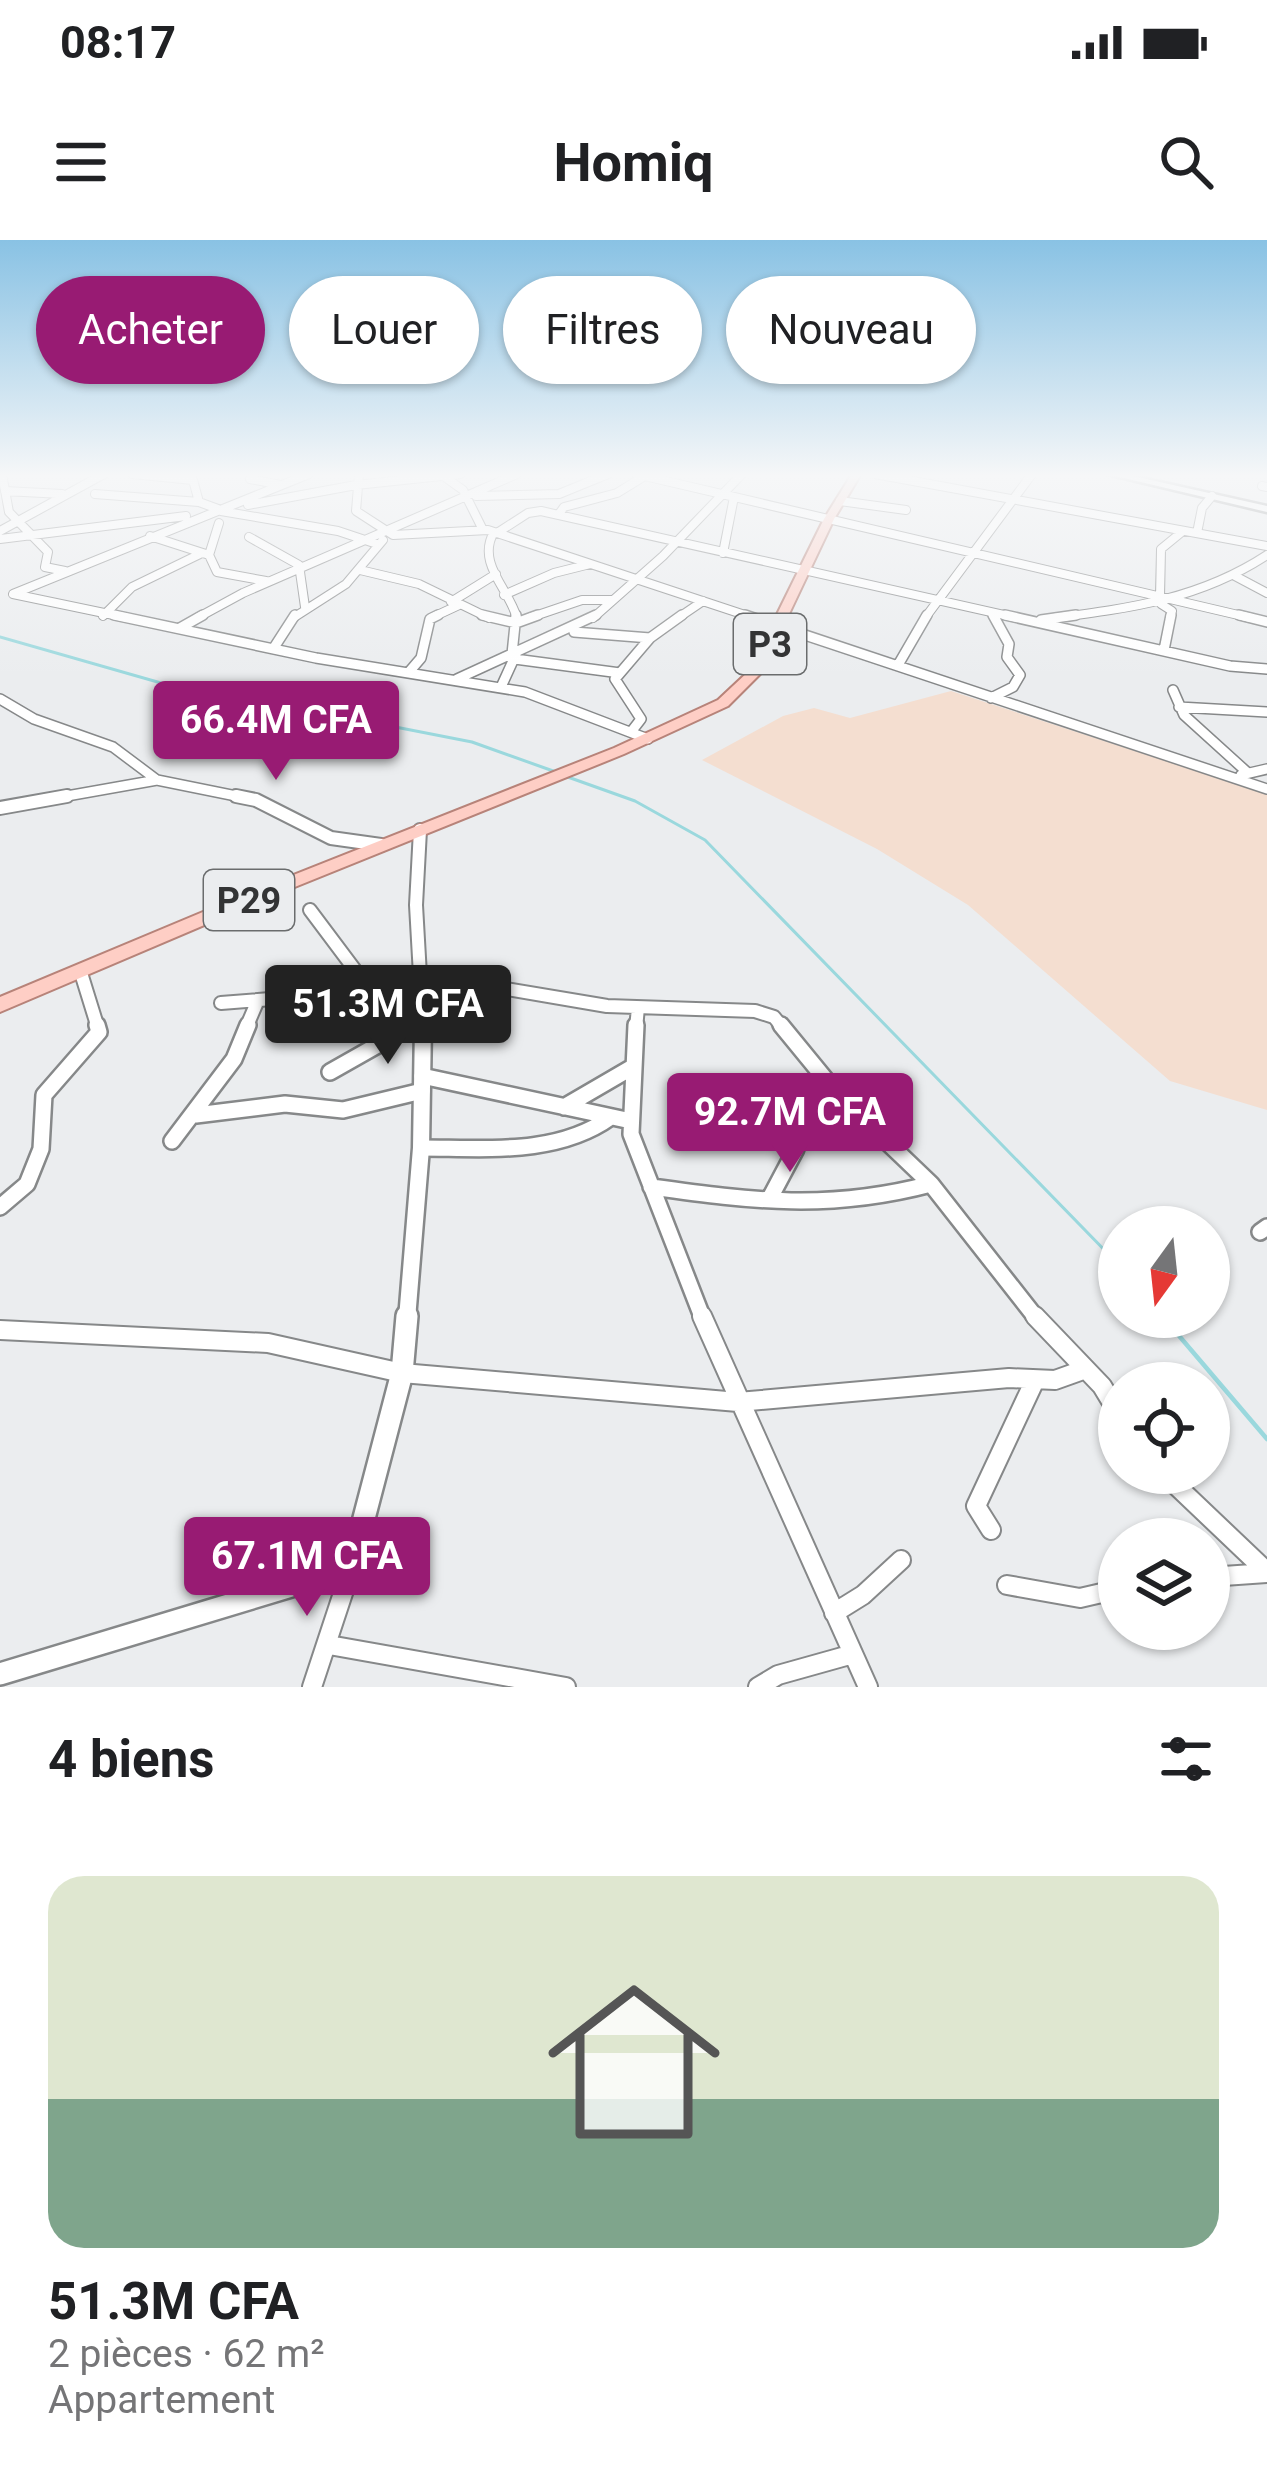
<!DOCTYPE html>
<html lang="fr">
<meta charset="utf-8">
<style>
:root{--surface:#fff;--page:#f6f6f6;--text:#202124;--muted:#757577;--accent:#981b73}
body{margin:0;font-family:Roboto,sans-serif;background:var(--page);color:var(--text);height:100vh;display:flex;flex-direction:column;font-size:45px;white-space:nowrap}
*{box-sizing:border-box;margin:0}
p{font-size:39px;color:var(--muted)}
.icon{flex:none;width:66px;height:66px;fill:none;stroke:currentColor;stroke-width:2;stroke-linecap:round;stroke-linejoin:round}
.map{position:relative;height:1447px;overflow:hidden}
.panel{display:flex;flex-direction:column;background:var(--surface);flex:1}
.panel>*{flex:none}
.guide{position:absolute;left:36px;top:36px;width:1197px;height:108px;display:flex;gap:24px}
.needle{width:78px;rotate:195deg}
.tools{position:absolute;left:1098px;top:966px;display:grid;gap:24px}
.tools a{display:grid;place-items:center;width:132px;height:132px;border-radius:50%;background:var(--surface);box-shadow:0 3px 9px #0004;font-size:60px}
.price{position:absolute;translate:-50% -102px;padding:0 27px;border-radius:12px;background:var(--accent);color:#fff;font-size:39px;line-height:78px;filter:drop-shadow(0 3px 6px #0008)}
.price::after{content:'';position:absolute;left:50%;top:72px;width:36px;height:27px;margin-left:-18px;background:inherit;clip-path:polygon(0 0,100% 0,50% 100%)}
.price.on{background:#222;color:#fff}
ul{padding:0;list-style:none}
li{display:grid;align-content:center;gap:24px;height:636px;padding:0 48px}
li span{display:grid;place-items:center;height:372px;border-radius:36px;color:#555}
li>.icon{margin-inline-start:auto}
span .icon{width:216px;height:216px;fill:#fffc;stroke-width:1}
li b{font-size:51px}
h2{display:flex;justify-content:space-between;align-items:center;height:144px;padding:0 48px;font-size:51px}
.pill{padding:0 42px;border-radius:54px;background:var(--surface);box-shadow:0 3px 9px #0004;font-size:42px;line-height:108px}
.pill.on{background:var(--accent);color:#fff}
.status{display:flex;justify-content:space-between;align-items:center;height:84px;padding:0 60px;background:var(--surface);direction:ltr}
.status svg{height:33px;fill:currentColor}
header{display:flex;justify-content:space-between;align-items:center;height:156px;padding:0 48px;background:var(--surface);font-size:54px;font-weight:700}
.map>svg:first-child{display:block}
.industrial{fill:#f4ded0}
.lines{fill:none;stroke-linecap:round;stroke-linejoin:round}
.stream-far1{stroke:#9ad8dd;stroke-width:3}
.stream{stroke:#9ad8dd;stroke-width:4.5}
.minor-far4-casing{stroke:#868889;stroke-width:10}
.minor-far3-casing{stroke:#868889;stroke-width:12}
.minor-far2-casing{stroke:#868889;stroke-width:16}
.minor-far1-casing{stroke:#868889;stroke-width:20}
.minor-casing{stroke:#868889;stroke-width:22}
.tertiary-far2-casing{stroke:#868889;stroke-width:16}
.tertiary-far1-casing{stroke:#868889;stroke-width:21}
.tertiary-casing{stroke:#868889;stroke-width:26}
.secondary-casing{stroke:#868889;stroke-width:5}
.primary-casing{stroke:#b78379;stroke-width:4}
.minor-far4{stroke:#fff;stroke-width:8}
.minor-far3{stroke:#fff;stroke-width:9}
.minor-far2{stroke:#fff;stroke-width:12}
.minor-far1{stroke:#fff;stroke-width:15}
.minor{stroke:#fff;stroke-width:18}
.tertiary-far2{stroke:#fff;stroke-width:12}
.tertiary-far1{stroke:#fff;stroke-width:16}
.tertiary{stroke:#fff;stroke-width:21}
.secondary{fill:#fff;fill-rule:evenodd}
.primary{fill:#fecec5;fill-rule:evenodd}
.labels{text-anchor:middle;stroke-width:9;stroke-linejoin:round;paint-order:stroke}
.shield{fill:#ebedef;stroke:#6a6c6d;stroke-width:3}
.shield-label{font-size:36px;font-weight:bold;fill:#333435}
</style>
<div class="status"><b>08:17</b><svg viewBox="0 0 49 12"><path d="M0 12V9h3v3zM5 12V6h3v6zM10 12V3h3v9zM15 12V0h3v12zM26 1h20v11H26zM47 4h2v5h-2z"/></svg></div>
<header><svg class="icon" aria-label="menu" viewBox="0 0 24 24"><path d="M4 6h16M4 12h16M4 18h16"/></svg>Homiq<svg class="icon" aria-label="search" viewBox="0 0 24 24"><circle cx="10" cy="10" r="6"/><path d="M15 15l6 6"/></svg></header>
<div class="map">
<svg width="1267" height="1447" viewBox="0 0 1267 1447">
<rect width="100%" height="100%" fill="#ebedef"/>
<path class="industrial" d="M951 451 1267 554V870L1170 841 968 665 877 609 702 520 783 476 814 468 850 478Z"/>
<g class="lines">
<path class="stream-far1" d="M0 397 252 469 375 483 472 502 556 532
M565 536 635 561 705 600 1119 1025"/>
<path class="stream" d="M1163 1077 1267 1199"/>
<defs>
<path id="minor-far4" d="M2 234 9 272 48 312 45 327 65 331
M132 234 193 240 199 262 218 269
M359 234 356 271 393 295 488 290 754 378
M636 234 1251 378
M875 234 1267 306
M442 235 463 250 482 288
M250 239 281 245
M1262 246 1267 247
M5 251 62 254
M95 254 199 262
M476 256 559 254 608 234
M840 261 906 270
M248 265 356 245 460 234
M221 271 338 291 377 304
M559 274 564 267 617 253 643 237
M0 291 104 234
M494 292C476 323 509 349 517 378
M497 293 528 273 541 271 1018 378
M1197 293 1202 268 1212 256
M150 296 209 315 217 332 266 341
M249 297 299 325 305 367
M0 299 186 276
M723 313 734 257
M209 315 219 283
M360 330 419 344 489 378
M1235 336 1267 353
M504 355 554 333 590 324
M1160 357 1161 309 1183 291
M451 362 496 334
M1161 364 1172 371 1170 378
M992 373 995 378
M103 376 132 347 200 314
M128 378 13 354 309 234
M197 378 243 353 517 234
M293 378 346 344 383 300
M431 378 459 365
M529 378 582 360H613
M593 378 663 316 742 234
M678 378 703 361
M925 378 1032 234
M1054 378C1131 368 1200 359 1267 315"/>
<path id="minor-far3" d="M114 375 316 418 525 452 648 499
M482 375 516 383 538 375
M745 375 1267 549
M1005 375 1230 426 1267 429
M1239 375 1267 382
M1041 380 1076 375
M180 388 203 375
M574 392 650 398
M275 406 295 375
M1164 410 1171 375
M512 414 516 375
M515 419 620 433
M898 425 927 375
M409 432 421 418 430 379 438 375
M457 439 596 375
M501 447 517 412
M1173 450 1184 475 1248 533
M991 458 1013 447 1020 435 1007 417 1009 404 993 375
M0 459 34 479 113 507 157 540 251 559
M1179 467 1267 472
M631 492 641 479 615 439 650 398 682 375
M1241 535 1267 529
M50 559 157 540"/>
<path id="minor-far2" d="M236 556 256 560 331 598 381 605
M0 568 67 556
M310 670 370 750
M81 733 98 788
M221 763 471 743 607 766 755 771 774 777 783 788
M246 788 258 760
M408 788 423 780
M636 788 638 768"/>
<path id="minor-far1" d="M636 785 631 894 703 1079
M781 785 840 857
M330 832 413 785
M422 836 631 881
M564 867 631 828
M196 875 285 864 343 870 422 851
M172 901 234 819 248 785
M421 908C484 908 557 916 611 877
M651 947C754 961 828 971 931 944
M770 958 796 909 791 880 796 863 820 854 840 857 931 944 1037 1079
M0 967 27 944 41 909 44 855 99 792 97 785
M1260 992 1267 987"/>
<path id="minor" d="M702 1076 868 1447
M1035 1076 1102 1146 1119 1174
M0 1090 268 1103 402 1133 738 1162 1009 1138 1055 1140 1083 1130
M1163 1233 1267 1332
M991 1290 976 1266 1035 1140
M1209 1337 1267 1333
M1007 1345 1080 1358 1119 1349
M834 1373 863 1355 901 1320
M329 1405 566 1447
M312 1447 351 1329
M758 1447 778 1435 853 1414"/>
<path id="tertiary-far2" d="M420 590 416 665 423 788"/>
<path id="tertiary-far1" d="M407 1079 421 908 423 785"/>
<path id="tertiary" d="M0 1434 351 1328 402 1133 407 1076"/>
<path id="secondary" d="M1107 234H1124L1267 266V272Z"/>
<path id="primary" d="M852 234H861L834 279 761 433 728 466 624 514 270 657 0 772V757L258 649 614 508 718 460 749 431 824 279Z"/>
</defs>
<use href="#minor-far4" class="minor-far4-casing"/>
<use href="#minor-far3" class="minor-far3-casing"/>
<use href="#minor-far2" class="minor-far2-casing"/>
<use href="#minor-far1" class="minor-far1-casing"/>
<use href="#minor" class="minor-casing"/>
<use href="#tertiary-far2" class="tertiary-far2-casing"/>
<use href="#tertiary-far1" class="tertiary-far1-casing"/>
<use href="#tertiary" class="tertiary-casing"/>
<use href="#secondary" class="secondary-casing"/>
<use href="#primary" class="primary-casing"/>
<use href="#minor-far4" class="minor-far4"/>
<use href="#minor-far3" class="minor-far3"/>
<use href="#minor-far2" class="minor-far2"/>
<use href="#minor-far1" class="minor-far1"/>
<use href="#minor" class="minor"/>
<use href="#tertiary-far2" class="tertiary-far2"/>
<use href="#tertiary-far1" class="tertiary-far1"/>
<use href="#tertiary" class="tertiary"/>
<use href="#secondary" class="secondary"/>
<use href="#primary" class="primary"/>
</g>
<linearGradient id="sky" x2="0" y2="1"><stop stop-color="#89c2e4"/><stop offset="0.54" stop-color="#f6f7f8"/><stop offset="1" stop-color="#f6f7f8" stop-opacity="0"/></linearGradient>
<rect width="1267" height="437" fill="url(#sky)"/>
<g class="labels">
<g class="shield">
<rect x="734" y="374" width="72" height="60" rx="9"/>
<rect x="204" y="630" width="90" height="60" rx="9"/>
</g>
<g class="shield-label">
<text x="770" y="417">P3</text>
<text x="249" y="673">P29</text>
</g>
</g>
</svg>
<div class="tools">
<a><svg class="needle" viewBox="-14 -14 28 28"><path d="M0-13l5 13h-10z" fill="#e53935"/><path d="M0 13l5-13h-10z" fill="#757577"/></svg></a>
<a><svg class="icon" aria-label="locate" viewBox="0 0 24 24"><circle cx="12" cy="12" r="6"/><path d="M12 2v4M12 18v4M2 12h4M18 12h4"/></svg></a>
<a><svg class="icon" aria-label="layers" viewBox="0 0 24 24"><path d="M12 4l9 5-9 5-9-5zM3 14l9 5 9-5"/></svg></a>
</div>
<b class="price" style="left:276px;top:543px">66.4M CFA</b>
<b class="price on" style="left:388px;top:827px">51.3M CFA</b>
<b class="price" style="left:790px;top:935px">92.7M CFA</b>
<b class="price" style="left:307px;top:1379px">67.1M CFA</b>
<div class="guide">
<a class="pill on">Acheter</a>
<a class="pill">Louer</a>
<a class="pill">Filtres</a>
<a class="pill">Nouveau</a>
</div>
</div>
<section class="panel">
<h2>4 biens<svg class="icon" aria-label="filters" viewBox="0 0 24 24"><path d="M4 7h16M4 17h16"/><circle cx="9" cy="7" r="2"/><circle cx="15" cy="17" r="2"/></svg></h2>
<ul>
<li><span style="background:linear-gradient(#dfe7d0 60%,#7fa58c 0)"><svg class="icon" aria-label="home" viewBox="0 0 24 24"><path d="M3 11l9-7 9 7M6 9v11h12V9"/></svg></span><div><b>51.3M CFA</b><p>2 pièces · 62 m²</p><p>Appartement</p></div></li>
</ul>
</section>
